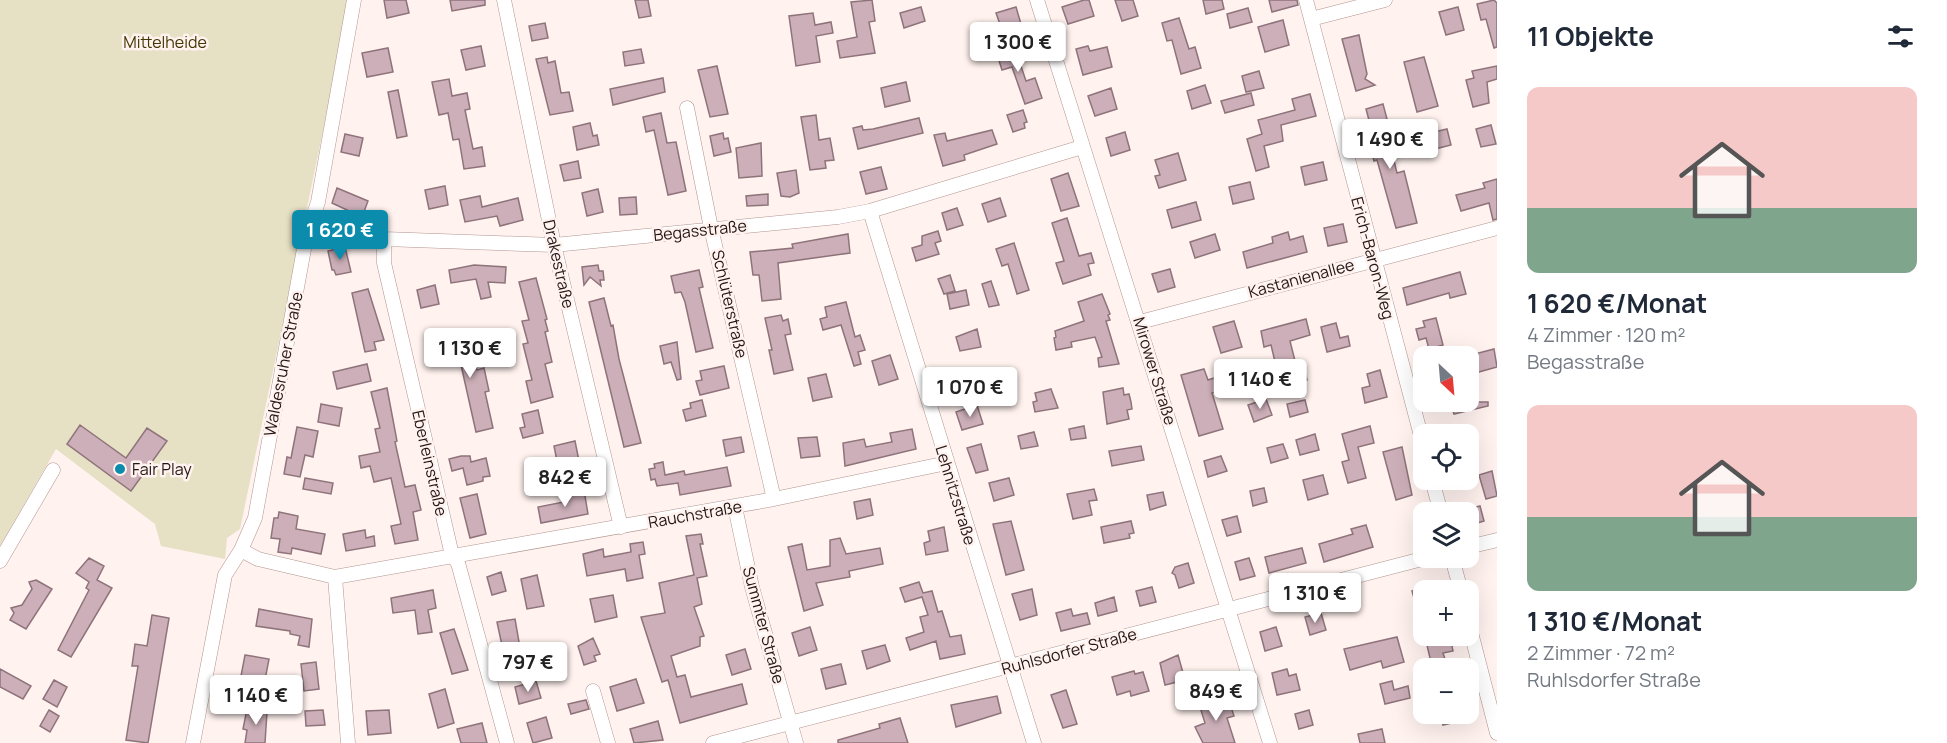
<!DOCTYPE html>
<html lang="de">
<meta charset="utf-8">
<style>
:root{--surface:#fff;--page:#f2f2f3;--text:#1f2937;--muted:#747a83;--accent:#0c8cad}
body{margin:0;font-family:Manrope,sans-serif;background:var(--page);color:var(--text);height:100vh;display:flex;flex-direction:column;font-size:22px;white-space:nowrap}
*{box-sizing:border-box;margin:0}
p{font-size:20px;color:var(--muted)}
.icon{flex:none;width:33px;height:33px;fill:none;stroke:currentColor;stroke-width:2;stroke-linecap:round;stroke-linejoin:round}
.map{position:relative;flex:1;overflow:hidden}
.drawer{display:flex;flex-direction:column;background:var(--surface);width:450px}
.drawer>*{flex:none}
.needle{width:39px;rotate:154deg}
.fabs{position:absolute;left:1413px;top:346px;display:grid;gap:12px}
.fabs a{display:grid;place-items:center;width:66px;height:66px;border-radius:12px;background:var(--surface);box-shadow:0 6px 24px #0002;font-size:30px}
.price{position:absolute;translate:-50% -51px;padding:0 14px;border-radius:6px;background:#fff;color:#222;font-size:20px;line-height:39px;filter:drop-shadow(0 2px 3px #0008)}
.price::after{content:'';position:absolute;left:50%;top:36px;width:18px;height:14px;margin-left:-9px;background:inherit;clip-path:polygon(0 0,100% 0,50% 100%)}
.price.on{background:var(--accent);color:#fff}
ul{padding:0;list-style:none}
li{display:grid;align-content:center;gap:12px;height:318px;padding:0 30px}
li span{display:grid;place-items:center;height:186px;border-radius:12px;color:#555}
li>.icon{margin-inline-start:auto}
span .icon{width:108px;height:108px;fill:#fffc;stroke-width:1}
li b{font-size:26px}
h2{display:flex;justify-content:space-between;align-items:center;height:72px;padding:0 30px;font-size:26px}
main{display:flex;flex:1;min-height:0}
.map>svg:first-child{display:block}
.green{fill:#e6e0c4}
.building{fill:#ccafb8;stroke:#8e737b;stroke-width:1.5}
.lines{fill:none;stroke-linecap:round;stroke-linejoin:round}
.street-casing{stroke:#b29590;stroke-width:15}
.street{stroke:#fff;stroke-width:14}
.poi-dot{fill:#0c8cad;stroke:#fff2ef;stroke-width:2}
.labels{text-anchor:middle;stroke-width:5;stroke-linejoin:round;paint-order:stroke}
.park-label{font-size:16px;fill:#423700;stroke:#fff2ef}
.street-label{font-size:16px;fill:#221715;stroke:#fff2ef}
.poi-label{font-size:16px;fill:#221715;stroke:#fff2ef;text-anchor:start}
</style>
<main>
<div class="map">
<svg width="1497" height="743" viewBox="0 0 1497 743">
<rect width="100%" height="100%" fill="#fff2ef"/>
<path class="green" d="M0 0H359L338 59 240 529 227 538 225 559 161 546 155 524 56 449 0 546Z"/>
<path class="building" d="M384 0H406L409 13 387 18Z
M450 0H485V5L452 11Z
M635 0H648L651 16 639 18Z
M872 0 875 21 869 22 875 53 840 58 837 41 857 37 851 2Z
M1084 0H1089L1094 16 1068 24 1062 7Z
M1115 0H1133L1138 16 1122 21Z
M1203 0H1222L1224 9 1206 14Z
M1269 0H1297L1298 5 1272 12Z
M1494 0 1497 3V47L1494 48 1486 19 1481 20 1477 4Z
M921 7 925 21 904 28 900 13Z
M1016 7 1021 24 1002 30 996 13Z
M1458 7 1464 30 1446 35 1439 12Z
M1248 8 1252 22 1230 28 1227 14Z
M813 13 815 25 831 22 833 33 816 36 820 62 796 66 789 16Z
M1179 18 1189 49 1195 47 1201 68 1181 74 1172 40 1167 41 1162 23Z
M1283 20 1289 45 1265 52 1258 27Z
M545 23 548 38 532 41 529 26Z
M1359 35 1367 74 1365 79 1375 85 1356 91 1342 39Z
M1013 42 1026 81 1035 78 1042 98 1025 104 1012 67 1002 70 995 48Z
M481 46 485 66 466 70 461 50Z
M1088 46 1090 51 1107 47 1112 67 1083 75 1076 49Z
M388 48 393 72 367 77 362 53Z
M641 49 644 63 625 66 623 52Z
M547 57 548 63 555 61 561 93 569 92 573 111 550 115 536 59Z
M1424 57 1438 106 1417 112 1404 62Z
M717 66 728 114 710 117 698 70Z
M1497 66V79L1487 82 1489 103 1473 107 1466 80 1474 78 1472 71Z
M1259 71 1264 88 1246 92 1242 76Z
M663 78 665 92 613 105 610 89Z
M449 79 452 96 467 93 470 109 465 110 473 149 482 147 485 166 464 169 459 139 453 140 448 113 439 115 432 82Z
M906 82 910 101 885 107 881 88Z
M1205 85 1211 103 1192 109 1187 91Z
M1111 88 1117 109 1095 116 1088 96Z
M398 90 407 136 397 138 388 92Z
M1251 93 1254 105 1225 113 1221 101Z
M1310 94 1316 116 1281 125 1283 141 1264 146 1269 167 1256 171 1247 139 1262 134 1258 120 1295 110 1292 99Z
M1383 104 1387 119 1384 120 1397 173 1404 171 1417 223 1396 228 1377 160 1374 161 1368 140 1374 139 1366 109Z
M1023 110 1027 122 1024 123 1025 128 1013 132 1007 115Z
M661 113 667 143 676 142 686 191 668 195 654 130 646 132 643 117Z
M816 115 819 140 830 138 834 160 825 161 826 168 810 170 801 117Z
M919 118 923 133 858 149 853 128 862 126 863 130 873 129Z
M590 123 593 136 597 135 599 145 577 150 573 127Z
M1491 125 1496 144 1481 147 1476 129Z
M1447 129 1451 145 1435 149 1430 133Z
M992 130 997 144 964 155 965 160 943 166 934 135 945 133 947 141Z
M1125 132 1130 150 1111 156 1106 138Z
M723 133 724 139 728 138 731 152 714 156 710 136Z
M345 134 363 138 359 156 341 152Z
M761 143 762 176 739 178 736 148Z
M1178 153 1186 180 1159 188 1155 176 1160 175 1155 160Z
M578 161 581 178 564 181 560 165Z
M1323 162 1327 180 1305 185 1301 167Z
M881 167 887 189 866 194 860 172Z
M796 170 799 193 790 197 781 196 777 173Z
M1068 173 1079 206 1061 211 1051 179Z
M1497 179V219L1493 220 1489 203 1461 211 1456 195 1485 188 1483 183Z
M1250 182 1254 199 1233 204 1229 187Z
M445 186 448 205 429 209 425 190Z
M337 188 368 201 362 217 332 203Z
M598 189 603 212 587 216 582 193Z
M768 194V205L747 206 746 196Z
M480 196 482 207 518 198 523 220 500 226 497 216 465 222 460 200Z
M636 197 637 214 620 215 619 198Z
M1000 198 1006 216 988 222 982 204Z
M1196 202 1201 220 1172 228 1167 210Z
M957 208 963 225 947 230 942 213Z
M1067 218 1079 256 1091 253 1094 263 1088 264 1091 275 1063 284 1056 263 1064 261 1052 223Z
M1343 224 1347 242 1328 246 1324 228Z
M938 231 941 241 935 243 939 254 916 261 912 248 922 245V236Z
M1288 232 1290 240 1303 236 1307 252 1247 268 1243 252 1273 243 1272 237Z
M848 234 850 253 778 263 781 299 762 301 759 275H753L750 252 793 248 792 244Z
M1215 234 1220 250 1195 258 1190 242Z
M1014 243 1029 290 1017 294 1008 264 1002 266 996 249Z
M345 247 351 272 336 275 334 270H332L328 251Z
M474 265 506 267 505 283 488 282 491 297 481 299 476 279 451 283 449 270Z
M598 265 599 271H603L604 280H600L601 286 590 277 584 285 582 267Z
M1170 269 1175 287 1158 292 1152 274Z
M699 270 703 287 699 288 713 348 696 352 685 302 681 292 675 293 671 276Z
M1460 272 1466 294 1450 298 1449 293 1407 305 1403 288Z
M950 275 955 291 944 294 938 279Z
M536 278 547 319 545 320 548 331 545 332 552 362 545 364 553 397 531 403 526 381 532 380 523 344 528 343 522 321 529 320 519 282Z
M991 281 999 305 989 307 982 284Z
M435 285 439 304 421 308 417 290Z
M368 289 384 340 374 342 376 350 365 352 352 293Z
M966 290 969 305 950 309 947 294Z
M1102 294 1110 314 1108 315 1110 320 1106 321 1119 364 1099 367 1098 358 1102 357 1095 337 1071 342 1072 347 1056 350 1054 338 1056 337 1055 331 1084 321 1078 302Z
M604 298 611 326 613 325 619 359 641 443 624 447 589 302Z
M846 302 855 337 860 335 865 350 858 352 861 364 854 366 841 325 823 330 820 319 827 317 825 307Z
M781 315 783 321 788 319 791 334 785 335 793 370 774 374 769 350H772L765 318Z
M1436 318 1443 345 1429 349 1426 338 1419 340 1416 329 1425 327 1423 321Z
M1306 319 1310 335 1290 341 1296 365 1303 364 1307 380 1281 387 1271 345 1264 347 1261 331Z
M1234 321 1242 347 1221 353 1213 327Z
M1336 323 1340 338 1348 336 1350 346 1327 352 1321 327Z
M977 329 981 347 960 351 956 337Z
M457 336V339L469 336 477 370 484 368 489 391 485 392 493 428 476 432 459 356 441 360 437 343Z
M677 342 681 379 677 380 671 362 664 364 660 346Z
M1494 349 1497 367 1468 375 1467 356Z
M890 355 898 379 879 385 872 361Z
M367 364 371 381 337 389 333 372Z
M724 366 729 388 700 395 696 381 702 380 700 371Z
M983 368 988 388 979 391 973 371Z
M1204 369 1208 380 1214 378 1218 391 1212 393 1223 429 1199 436 1181 375Z
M1380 370 1387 397 1365 403 1362 388 1370 386 1367 374Z
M826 374 832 397 813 401 808 378Z
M387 388 397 441 395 442 405 487 415 485 421 510 413 512 418 540 395 544 391 526 401 524 391 478 374 482 370 466 361 468 359 456 380 452 375 429 380 428 371 392Z
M1123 388 1124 395 1129 394 1131 402 1132 409 1127 410 1129 419 1107 424 1103 392Z
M1051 389 1058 408 1035 412 1033 402 1037 401 1035 393Z
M1266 399 1272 415 1254 422 1248 405Z
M702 400 706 416 686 421 683 410 691 408 690 403Z
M1305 400 1308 412 1290 417 1287 404Z
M1450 402H1488V406L1454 414Z
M321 404 342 408 339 426 318 422Z
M977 405 983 424 962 430 956 412Z
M538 410 543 433 523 438 520 428 525 427 522 414Z
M80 425 126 458 147 428 167 441 131 491 67 444Z
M1084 426 1086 438 1071 440 1069 429Z
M1370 426 1374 443 1358 447 1366 478 1348 483 1342 462 1349 460 1342 434Z
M297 427 318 431 313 457 305 455 300 477 284 474 287 457 291 458Z
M912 429 916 449 845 466 843 443 864 439 866 447 892 442 890 433Z
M1034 432 1038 446 1021 449 1018 436Z
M1315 434 1319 450 1300 455 1296 440Z
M741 437 744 452 726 456 723 440Z
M817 437 820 456 801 458 798 438Z
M575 441 579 461 558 466 554 446Z
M981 444 988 470 976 473 967 448Z
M1283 444 1288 458 1271 463 1267 448Z
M1141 446 1144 460 1112 466 1109 451Z
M1402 447 1412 495 1396 500 1383 452Z
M461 456H470L471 462 486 458 490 476 483 477V481L467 485 463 468 452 471 449 459Z
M1221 456 1227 471 1208 477 1204 461Z
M663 462 665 475 684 471 685 475 727 467 731 486 680 495 678 483 657 486 655 479 651 480 649 469 655 468 654 464Z
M1492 471 1497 496 1486 499 1479 475Z
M1323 475 1328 494 1308 500 1303 480Z
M305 478 333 483 331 494 303 489Z
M1009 478 1014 495 994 501 989 483Z
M1264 488 1267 502 1253 506 1250 491Z
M1094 489 1097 500 1089 501 1092 515 1073 519 1067 494Z
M584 490 588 514 541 523 538 507 569 501 568 493Z
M1163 492 1166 505 1150 510 1147 495Z
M477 494 486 534 470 538 460 498Z
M870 499 873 515 857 519 854 502Z
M1480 506 1484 521 1468 526V509Z
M279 512 298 516 296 529 325 534 321 554 292 548 291 554 278 552 280 539 271 538 274 518H278Z
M1237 516 1241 532 1227 536 1222 520Z
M1011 521 1024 570 1006 575 993 524Z
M1131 521 1134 533 1129 534 1130 538 1104 543 1101 527Z
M1366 525 1373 547 1324 562 1319 544 1353 534 1351 529Z
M944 527 948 551 926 555 924 543 930 541 928 531Z
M365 530 366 538 374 536 375 546 346 551 343 534Z
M701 534 703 544H700L707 576 697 578 702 604 694 607 704 636 700 637V646L671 656 677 677 685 675 691 697 742 684 747 704 680 723 668 680 662 682 641 617 665 613 659 583 694 575 686 536Z
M840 538 846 554 880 548 883 564 849 571 850 577 816 583 823 605 804 611 788 547 802 544 807 570 830 566V540Z
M643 542 645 554 639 555 643 578 627 581 625 569 587 576 583 554 603 549 604 557 631 552 630 544Z
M1302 548 1306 563 1269 573 1265 557Z
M89 558 104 566 97 580 112 588 71 657 58 650 89 590 86 588 89 582 76 573Z
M1249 558 1255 576 1240 580 1235 562Z
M1188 563 1194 583 1179 588 1175 575 1172 573 1175 567Z
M501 572 506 591 492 595 487 577Z
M537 575 544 606 527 609 521 579Z
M36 580 52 589 26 629 10 620 14 613 11 608 22 605 32 589 29 582Z
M919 582 923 593 932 591 938 612 942 611 950 637 961 635 965 654 940 659 936 641 910 650 906 638 924 632 920 617 928 615 922 597 905 602 900 588Z
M1152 587 1156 602 1140 606 1136 591Z
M1424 587V622L1421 623 1412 591Z
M1032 589 1037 615 1020 620 1012 594Z
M433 590 436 608 428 610 432 632 418 634 415 610 393 613 391 598Z
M613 595 617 617 595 622 590 599Z
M1114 597 1117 611 1098 616 1095 603Z
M259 609 312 619 309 647 298 645 300 636 290 634V631L256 626Z
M1071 609 1073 616 1087 613 1090 624 1061 631 1056 613Z
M1321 613 1326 630 1310 635 1305 617Z
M152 615 169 618 148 743 126 740 138 666H132L135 644 147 646Z
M515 619 520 648 522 647 526 664 507 669 497 622Z
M810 627 817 650 799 656 792 633Z
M1276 627 1282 646 1265 651 1260 632Z
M454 629 468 670 452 674 440 633Z
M1441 636V639L1450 637 1453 651 1443 653 1445 659 1431 662 1425 637Z
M1397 637 1404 662 1383 668 1381 661 1350 670 1344 649Z
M593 638 600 654 594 656 596 661 584 665 578 646Z
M885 645 890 661 867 669 862 651Z
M745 649 751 669 732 675 726 655Z
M245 655 269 659 265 680 241 676Z
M1178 655 1185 680 1165 685 1160 663Z
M316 662 319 689 304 691 301 664Z
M841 664 846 684 826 689 821 669Z
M0 669 31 686 23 699 0 687Z
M1287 669 1289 676 1296 674 1300 690 1277 695 1272 673Z
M1134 671 1135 674 1143 672 1149 691 1131 696 1130 691 1117 695 1112 677Z
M636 679 644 703 617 711 610 687Z
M54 680 67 687 57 707 43 699Z
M536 681 541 698 519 704 515 687Z
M1392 681 1394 690 1408 686 1410 698 1385 704 1380 684Z
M445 689 454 723 438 728 429 694Z
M1066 690 1077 724 1063 728 1051 695Z
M1227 695 1234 716 1227 718 1235 743H1203L1195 727 1205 723 1199 704Z
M997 696 1001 713 956 727 951 705Z
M586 700 589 709 571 714 568 704Z
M247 709 267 712 265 743H245L247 730 243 729Z
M49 710 59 716 50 732 40 726Z
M323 710 325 725 306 726 305 711Z
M389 710 391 733 368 735 366 711Z
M1309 710 1313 725 1299 729 1295 714Z
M1440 714H1472V718L1443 725Z
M546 717 552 738 533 743 527 723Z
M900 718 908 743H838V740L880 728 879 724Z
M658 721 663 740 634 743 630 729Z
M482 723 487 743H461L457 729Z
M1382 729 1385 743H1360L1358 734Z"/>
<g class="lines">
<defs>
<path id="street" d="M504 0 554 245 621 527
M1037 0 1270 743
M1306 0 1424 447
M1311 19 1385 0
M687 108 711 228 774 499
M870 211 1034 743
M311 222 343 226 384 239 554 245 838 217 870 211 1082 147
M384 239V263L452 555 458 563 507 743
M1140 322 1497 228
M1432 480 1441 513
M735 507 752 587 796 743
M1468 547 1497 540
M241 550 258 559 335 577 774 499 947 463
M1452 558 1461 591
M0 561 53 470
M335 577 348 743
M1468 621 1497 733
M593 691 608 743
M193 743 225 575 241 550 255 518 306 238 318 202 354 0
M713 743 1426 558"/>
</defs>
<use href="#street" class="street-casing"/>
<use href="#street" class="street"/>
</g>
<circle class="poi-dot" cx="120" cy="469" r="6"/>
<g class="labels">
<g class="park-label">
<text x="165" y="48">Mittelheide</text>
</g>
<g class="street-label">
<text transform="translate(700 230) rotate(-6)" y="6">Begasstraße</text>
<text transform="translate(1373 258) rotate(75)" y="6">Erich-Baron-Weg</text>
<text transform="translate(559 264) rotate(77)" y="6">Drakestraße</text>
<text transform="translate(1301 278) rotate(-15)" y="6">Kastanienallee</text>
<text transform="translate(730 304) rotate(77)" y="6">Schlüterstraße</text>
<text transform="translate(283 364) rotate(-79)" y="6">Waldesruher Straße</text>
<text transform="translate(1155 371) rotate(73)" y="6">Mirower Straße</text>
<text transform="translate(430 463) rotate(77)" y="6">Eberleinstraße</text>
<text transform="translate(956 495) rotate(73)" y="6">Lehnitzstraße</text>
<text transform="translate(695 514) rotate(-10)" y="6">Rauchstraße</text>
<text transform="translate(764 625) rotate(75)" y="6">Summter Straße</text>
<text transform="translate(1069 651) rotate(-15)" y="6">Ruhlsdorfer Straße</text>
</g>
<g class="poi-label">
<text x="132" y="475">Fair Play</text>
</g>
</g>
</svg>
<div class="fabs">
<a><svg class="needle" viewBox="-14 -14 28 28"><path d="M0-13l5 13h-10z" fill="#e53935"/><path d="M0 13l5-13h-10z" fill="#747a83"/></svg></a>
<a><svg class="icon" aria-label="locate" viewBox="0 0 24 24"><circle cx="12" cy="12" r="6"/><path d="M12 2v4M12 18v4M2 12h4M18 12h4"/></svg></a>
<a><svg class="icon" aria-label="layers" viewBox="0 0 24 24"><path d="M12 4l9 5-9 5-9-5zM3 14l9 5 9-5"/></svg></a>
<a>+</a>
<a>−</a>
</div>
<b class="price" style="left:1018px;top:73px">1 300 €</b>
<b class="price" style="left:1390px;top:170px">1 490 €</b>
<b class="price on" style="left:340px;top:261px">1 620 €</b>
<b class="price" style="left:470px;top:379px">1 130 €</b>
<b class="price" style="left:1260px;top:410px">1 140 €</b>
<b class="price" style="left:970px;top:418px">1 070 €</b>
<b class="price" style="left:565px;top:508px">842 €</b>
<b class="price" style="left:1315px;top:624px">1 310 €</b>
<b class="price" style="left:528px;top:693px">797 €</b>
<b class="price" style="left:1216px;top:722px">849 €</b>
<b class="price" style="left:256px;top:726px">1 140 €</b>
</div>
<section class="drawer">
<h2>11 Objekte<svg class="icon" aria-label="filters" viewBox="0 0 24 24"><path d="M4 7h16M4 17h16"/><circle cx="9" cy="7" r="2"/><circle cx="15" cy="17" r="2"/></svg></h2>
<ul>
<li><span style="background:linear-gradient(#f6c9c9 65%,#7fa58c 0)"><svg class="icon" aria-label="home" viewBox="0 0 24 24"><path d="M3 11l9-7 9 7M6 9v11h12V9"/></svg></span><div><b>1 620 €/Monat</b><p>4 Zimmer · 120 m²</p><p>Begasstraße</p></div></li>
<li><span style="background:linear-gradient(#f6c9c9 60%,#7fa58c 0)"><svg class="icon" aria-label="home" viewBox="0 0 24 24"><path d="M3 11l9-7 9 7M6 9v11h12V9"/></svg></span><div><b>1 310 €/Monat</b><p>2 Zimmer · 72 m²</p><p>Ruhlsdorfer Straße</p></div></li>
</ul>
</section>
</main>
